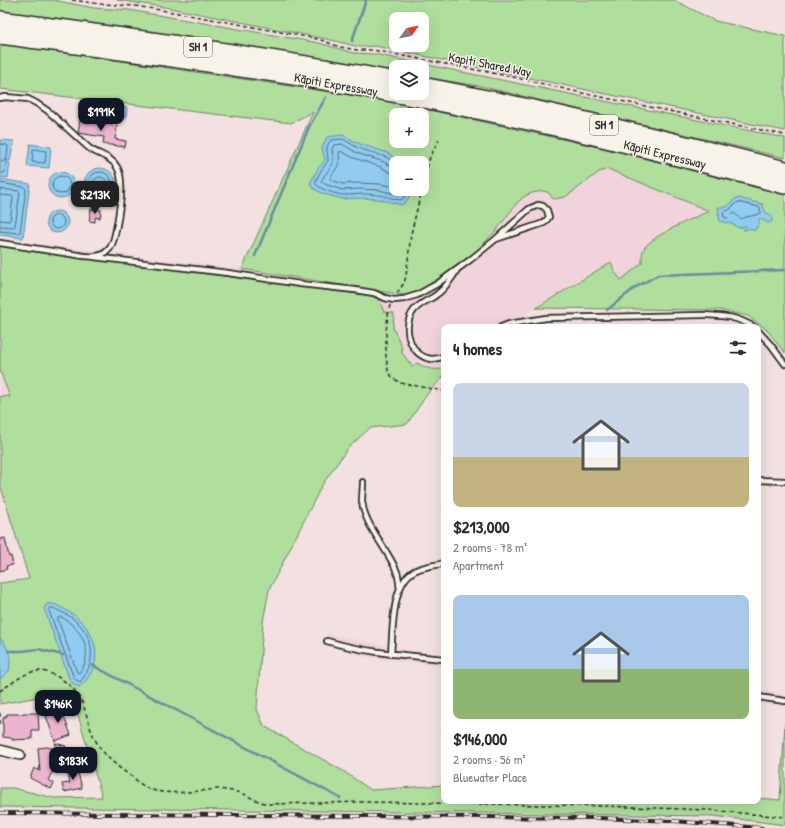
<!DOCTYPE html>
<meta charset="utf-8">
<style>
:root{--surface:#fff;--page:#f7f7f7;--text:#2b2b33;--muted:#7c7c81;--accent:#111827}
body{margin:0;font-family:"Patrick Hand",sans-serif;background:var(--page);color:var(--text);height:100vh;display:flex;flex-direction:column;font-size:15px;white-space:nowrap}
*{box-sizing:border-box;margin:0}
p{font-size:13px;color:var(--muted)}
.icon{flex:none;width:22px;height:22px;fill:none;stroke:currentColor;stroke-width:2;stroke-linecap:round;stroke-linejoin:round}
.map{position:relative;flex:1;overflow:hidden}
.sheet{position:absolute;left:441px;top:324px;width:320px;height:480px;display:flex;flex-direction:column;background:var(--surface);border-radius:8px;box-shadow:0 4px 16px #0002}
.sheet>*{flex:none}
.needle{width:26px;rotate:57deg}
.buttons{position:absolute;left:389px;top:12px;display:grid;gap:8px}
.buttons a{display:grid;place-items:center;width:40px;height:40px;border-radius:8px;background:var(--surface);box-shadow:0 4px 16px #0002;font-size:20px}
.price{position:absolute;translate:-50% -34px;padding:0 9px;border-radius:8px;background:var(--accent);color:#fff;font-size:13px;line-height:26px;filter:drop-shadow(0 1px 2px #0008)}
.price::after{content:'';position:absolute;left:50%;top:24px;width:12px;height:9px;margin-left:-6px;background:inherit;clip-path:polygon(0 0,100% 0,50% 100%)}
.price.active{background:#222;color:#fff}
ul{padding:0;list-style:none}
li{display:grid;align-content:center;gap:8px;height:212px;padding:0 12px}
li span{display:grid;place-items:center;height:124px;border-radius:8px;color:#555}
li>.icon{margin-inline-start:auto}
span .icon{width:72px;height:72px;fill:#fffc;stroke-width:1}
li b{font-size:17px}
h2{display:flex;justify-content:space-between;align-items:center;height:48px;padding:0 12px;font-size:17px}
.map>svg:first-child{display:block}
.built{fill:#f1d3db}
.green{fill:#afde9d;stroke:#6d8464;fill-rule:evenodd}
.water{fill:#90ccf0;stroke:#688ca1}
.lines{fill:none;stroke-linecap:round;stroke-linejoin:round}
.shore{stroke:#536b7a;stroke-width:1}
.stream{stroke:#688ca1;stroke-width:2.5}
.building{fill:#ebb5cf;stroke:#2b2b2b}
.service-casing{stroke:#2b2b2b;stroke-width:8}
.minor-casing{stroke:#2b2b2b;stroke-width:12}
.motorway-casing{stroke:#2b2b2b;stroke-width:20}
.path{stroke:#2b2b2b;stroke-width:1.5;stroke-dasharray:4 3;stroke-linecap:butt}
.service{stroke:#f7f3e8;stroke-width:4.5}
.minor{stroke:#f7f3e8;stroke-width:9}
.motorway{stroke:#f7f3e8;stroke-width:17}
.rail-casing{stroke:#2b2b2b;stroke-width:4}
.rail{stroke:#f7f3e8;stroke-width:2.5;stroke-dasharray:8;stroke-linecap:butt}
.labels{text-anchor:middle;stroke-width:3;stroke-linejoin:round;paint-order:stroke}
.shield{fill:#f7f3e8;stroke:#686764;stroke-width:1}
.shield-label{font-size:12px;font-weight:bold;fill:#2b2b2b}
.street-label{font-size:13px;fill:#2b2b2b;stroke:#f7f3e8}
</style>
<div class="map">
<svg width="785" height="828" viewBox="0 0 785 828">
<rect width="100%" height="100%" fill="#f3e0e0"/>
<filter id="ink" filterUnits="userSpaceOnUse"><feTurbulence type="fractalNoise" baseFrequency=".025" numOctaves="2"/><feDisplacementMap in="SourceGraphic" scale="8" xChannelSelector="R" yChannelSelector="G"/><feConvolveMatrix kernelMatrix="1 2 1 2 8 2 1 2 1" color-interpolation-filters="sRGB"/></filter>
<g filter="url(#ink)">
<path class="built" d="M608 169 709 211 669 230 642 257V263L621 280 615 272 611 262 505 327H444V369L433 370 423 367 417 363 412 366 402 353 401 345 393 328 394 313 384 312 379 300 372 296 0 246V239L242 269 404 295 416 292 446 274 474 253 495 232 517 203 525 196 532 193 542 191 547 192 550 194 552 198 580 186 599 172Z
M0 371 10 397 0 396Z
M328 634 400 649 444 654V666L388 660 362 656 325 645Z
M758 690 785 694V707L758 703Z"/>
<path class="green" d="M0 0H53L94 8 129 10 319 43 354 53 374 54 785 138V158L480 86 422 77V67H396V73L0 12Z
M117 0H674L715 21 785 36V131L375 46 359 47 331 40 170 8ZM396 19H422V45H396Z
M0 43 384 100 620 152 785 195V353L767 330 748 316 720 310 536 308 611 262 615 272 621 280 642 263C642 258 642 254 643 250 650 236 694 218 709 211L608 169 599 172 574 191 565 197 554 199 552 198 550 194 547 192 542 191 532 193 525 196 517 203 495 232 474 253 446 274 416 292 404 295 242 269 313 112 291 123 0 89ZM396 115H422V141H396ZM396 163H422V189H396Z
M0 246 372 296 379 300 384 312 394 313 393 328 401 345 402 353 412 366 417 363C427 369 432 370 444 369V376L428 393 407 424 370 428 348 448 322 485 269 590 263 622 257 709 264 726 343 771 371 790 444 785V801H758V798L780 800 785 724V825L714 816 0 807V788H13L54 798 102 797 71 691 0 704V583L29 579 0 484V396L10 397 0 371Z"/>
<path class="water" d="M113 105 127 107 126 118 112 116Z
M343 135 360 144 388 153 395 158 408 160 412 163H396V189H412L408 199 402 205 378 199 358 198 342 199 324 194 314 189 310 184 317 170 325 160 322 148 327 137Z
M0 140 14 141V145H13L10 161 0 160Z
M30 144 51 147 49 168 27 166Z
M0 161 10 163 8 178 0 177Z
M84 184a16 16 0 1 1 32 0a16 16 0 1 1-32 0Z
M48 185a13 13 0 1 1 26 0a13 13 0 1 1-26 0Z
M0 179 30 184 23 238 0 235Z
M738 198 762 204 766 213 769 214 772 216V221L768 223 761 219H759V224L754 231 752 229 749 228 747 230H743L746 227 745 225 743 227 739 228 732 224 720 221 719 216 718 213 719 212 718 207H727L735 199Z
M46 222a11 11 0 1 1 22 0a11 11 0 1 1-22 0Z
M47 604C55 603 58 606 64 609 89 621 106 651 89 676 86 681 84 684 78 687L70 681 44 608Z
M0 638C9 648 12 658 9 671L0 679Z"/>
<g class="lines">
<path class="shore" d="M0 144 7 145 8 147 5 172 4 173H0
M34 149 46 151 45 163 32 162 33 151Z
M398 163 394 162 386 157 358 148 343 139 331 140C324 148 328 152 328 161L320 172 315 183C319 189 337 195 344 195 355 195 367 193 379 195 386 196 393 199 400 200L405 197 407 189
M396 168 391 166 384 162 357 153 342 144 334 145 332 149C332 153 334 158 333 162 332 168 324 174 321 182L327 185 342 190 358 189 379 190 399 195 401 194 402 189
M88 184a12 12 0 1 1 24 0a12 12 0 1 1-24 0Z
M396 174 389 172 381 167 354 158 340 151 339 153C341 166 336 168 330 178L331 180 343 184 357 183 379 184 396 187
M52 185a9 9 0 1 1 18 0a9 9 0 1 1-18 0Z
M93 184a7 7 0 1 1 14 0a7 7 0 1 1-14 0Z
M0 183 24 187 26 189 20 232 18 233 0 231
M0 189 19 191 20 193 15 226 14 227 0 226
M0 195 12 196 13 198 10 220 9 221 0 220
M738 202 759 207 761 212V213C755 216 747 216 741 219 735 216 736 209 728 218L724 217 723 213V212L729 210 736 203Z
M50 222a7 7 0 1 1 14 0a7 7 0 1 1-14 0Z
M51 608H53C62 612 71 616 78 623 95 639 96 664 80 682L78 681 74 678 49 611V609Z
M61 617C81 627 96 653 79 673L77 672 58 620V618Z"/>
<path class="stream" d="M352 41 366 0
M255 256 309 127 326 97
M607 310 636 287 658 275 785 270
M8 651H22L38 649 63 655
M92 665 340 798"/>
</g>
<path class="building" d="M80 120 94 123 95 120 106 122V124L117 126 115 139 126 141 125 147 103 144 104 137 78 133Z
M91 209 101 210 100 218 95 217V222L89 221Z
M5 538 9 557 11 556 13 565 6 566 7 569 0 571V539Z
M60 706 71 735 55 741 46 716 52 714 51 710Z
M23 713H38L39 730H32V739L12 740V738L3 737V718H5V716H7V714H24Z
M55 743 66 746 48 780 54 783 51 789 30 778 34 768 40 771 38 748 47 747 58 750Z
M77 769 82 788 64 792 62 784 70 783 67 771Z"/>
<g class="lines">
<defs>
<path id="service" d="M0 98 5 97 28 99 36 103 48 111 89 148C98 155 111 156 117 167 120 172 121 178 121 185 122 196 116 240 110 248 103 257 94 257 84 256L0 243
M94 257 228 273 300 284 355 290 374 293 385 298 394 300 404 299 417 295 437 284 470 260 496 239 529 209 538 205 543 206 547 210 549 217 544 223 496 239
M501 327 509 324 546 318 704 315C725 316 735 316 754 327
M758 331 771 345 785 364
M444 356C440 358 436 359 432 359 411 357 402 330 412 313 417 304 428 301 436 295 445 289 450 280 456 272
M758 480 785 481
M363 482C363 488 362 495 362 501 364 525 388 549 397 572 399 578 399 584 400 590
M327 641C366 653 404 655 444 659
M391 654C393 631 391 584 414 571 423 566 434 566 444 563
M758 697 785 701"/>
<path id="minor" d="M0 750 20 755"/>
<path id="motorway" d="M0 20C132 38 265 56 396 81
M0 35C143 54 287 72 429 100 471 109 513 117 555 127 632 144 709 165 785 185
M422 86C544 109 665 139 785 170"/>
</defs>
<use href="#service" class="service-casing"/>
<use href="#minor" class="minor-casing"/>
<use href="#motorway" class="motorway-casing"/>
<path class="path" d="M72 0 101 4 135 6 173 12 318 39 340 47 357 50H373L513 77 582 93 785 135
M422 188 430 157 439 140
M397 293 404 283 406 276 411 234 422 189
M390 305 388 315 386 331V356L388 371 392 377 400 383 444 391
M0 691C11 684 27 670 40 671 47 671 54 675 60 678 69 684 78 692 82 702 88 716 89 730 97 743 106 758 119 768 134 778 138 782 143 786 149 789 167 796 198 791 218 789 226 790 234 791 241 793 251 797 257 802 269 804L365 802 605 806 708 810 785 817
M0 713V725"/>
<use href="#service" class="service"/>
<use href="#minor" class="minor"/>
<use href="#motorway" class="motorway"/>
<defs>
<path id="rail" d="M0 813 599 818 673 821 762 828"/>
</defs>
<use href="#rail" class="rail-casing"/>
<use href="#rail" class="rail"/>
</g>
</g>
<g class="labels">
<g class="shield">
<rect x="184" y="37" width="28" height="20" rx="3"/>
<rect x="590" y="115" width="28" height="20" rx="3"/>
</g>
<g class="shield-label">
<text x="198" y="51">SH 1</text>
<text x="604" y="129">SH 1</text>
</g>
<g class="street-label">
<text transform="translate(490 64) rotate(11)" y="5">Kapiti Shared Way</text>
<text transform="translate(336 84) rotate(10)" y="5">Kāpiti Expressway</text>
<text transform="translate(665 154) rotate(14)" y="5">Kāpiti Expressway</text>
</g>
</g>
</svg>
<div class="buttons">
<a><svg class="needle" viewBox="-14 -14 28 28"><path d="M0-13l5 13h-10z" fill="#e53935"/><path d="M0 13l5-13h-10z" fill="#7c7c81"/></svg></a>
<a><svg class="icon" aria-label="layers" viewBox="0 0 24 24"><path d="M12 4l9 5-9 5-9-5zM3 14l9 5 9-5"/></svg></a>
<a>+</a>
<a>−</a>
</div>
<b class="price" style="left:101px;top:132px">$191K</b>
<b class="price active" style="left:95px;top:215px">$213K</b>
<b class="price" style="left:58px;top:724px">$146K</b>
<b class="price" style="left:73px;top:781px">$183K</b>
<section class="sheet">
<h2>4 homes<svg class="icon" aria-label="filters" viewBox="0 0 24 24"><path d="M4 7h16M4 17h16"/><circle cx="9" cy="7" r="2"/><circle cx="15" cy="17" r="2"/></svg></h2>
<ul>
<li><span style="background:linear-gradient(#c9d6e8 60%,#c2b280 0)"><svg class="icon" aria-label="home" viewBox="0 0 24 24"><path d="M3 11l9-7 9 7M6 9v11h12V9"/></svg></span><div><b>$213,000</b><p>2 rooms · 78 m²</p><p>Apartment</p></div></li>
<li><span style="background:linear-gradient(#a9c7e8 60%,#8fb573 0)"><svg class="icon" aria-label="home" viewBox="0 0 24 24"><path d="M3 11l9-7 9 7M6 9v11h12V9"/></svg></span><div><b>$146,000</b><p>2 rooms · 56 m²</p><p>Bluewater Place</p></div></li>
</ul>
</section>
</div>
